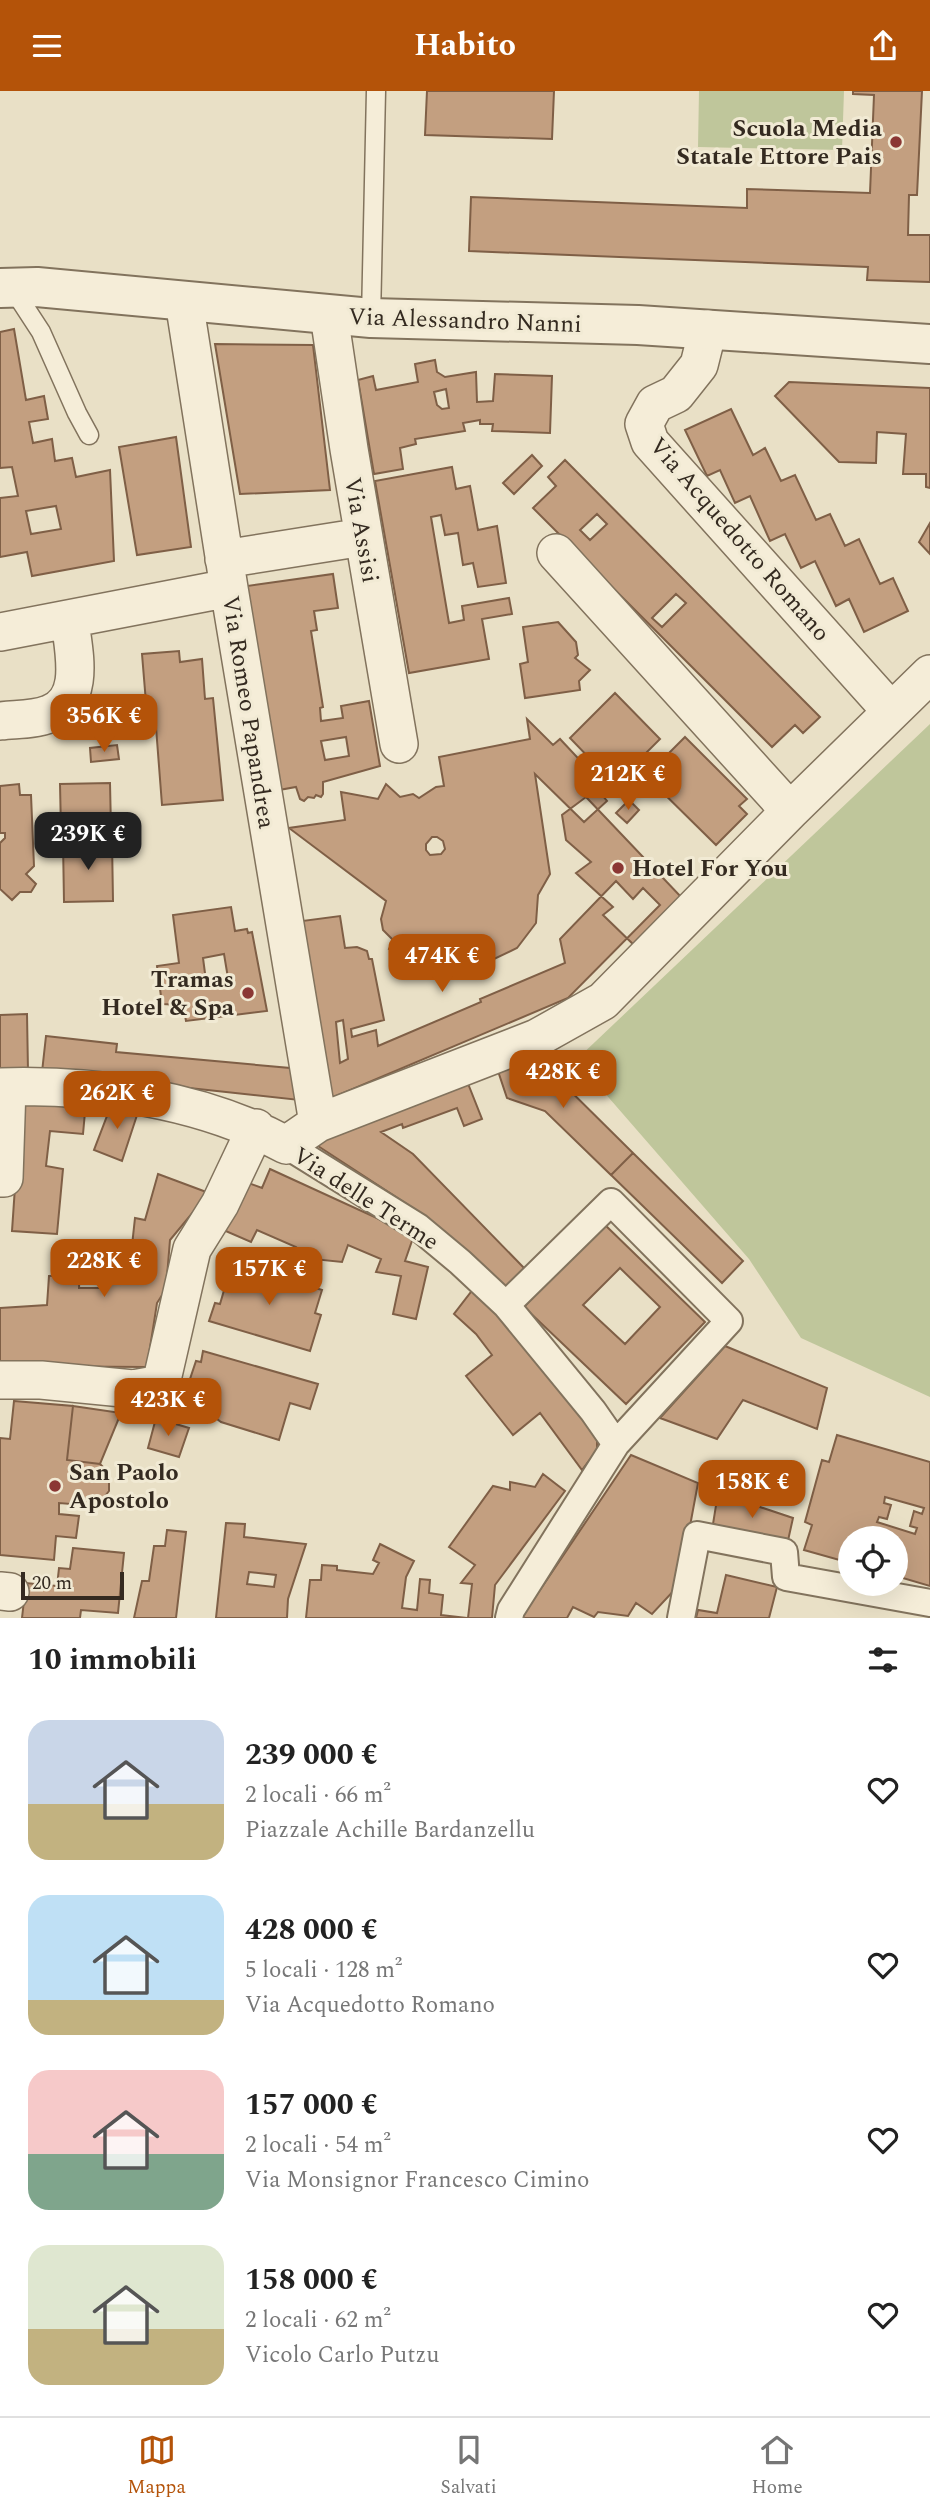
<!DOCTYPE html>
<html lang="it">
<meta charset="utf-8">
<style>
:root{--surface:#fff;--page:#f6f6f6;--text:#222;--muted:#767676;--line:#e0e0e0;--accent:#b45309}
body{margin:0;font-family:Spectral,serif;background:var(--page);color:var(--text);height:100vh;display:flex;flex-direction:column;font-size:26px;white-space:nowrap}
*{box-sizing:border-box;margin:0}
p{font-size:23px;color:var(--muted)}
.icon{flex:none;width:38px;height:38px;fill:none;stroke:currentColor;stroke-width:2;stroke-linecap:round;stroke-linejoin:round}
.map{position:relative;height:1527px;overflow:hidden}
.drawer{display:flex;flex-direction:column;background:var(--surface);flex:1}
.drawer>*{flex:none}
.tools{position:absolute;left:838px;top:1435px;display:grid;gap:14px}
.tools a{display:grid;place-items:center;width:70px;height:70px;border-radius:50%;background:var(--surface);box-shadow:0 7px 28px #0002;font-size:35px}
.scale{position:absolute;left:21px;bottom:18px;width:103px;box-sizing:border-box;padding-left:7px;border:4px solid #342a20;border-top:0;font-size:19px;line-height:24px;white-space:nowrap;color:#342a20;-webkit-text-stroke:5px #f1ead4;paint-order:stroke}
.price{position:absolute;translate:-50% -60px;padding:0 16px;border-radius:14px;background:var(--accent);color:#fff;font-size:23px;line-height:46px;filter:drop-shadow(0 2px 4px #0008)}
.price::after{content:'';position:absolute;left:50%;top:42px;width:21px;height:16px;margin-left:-10px;background:inherit;clip-path:polygon(0 0,100% 0,50% 100%)}
.price.current{background:#222;color:#fff}
ul{padding:0;list-style:none}
li{display:flex;align-items:center;gap:21px;height:175px;padding:0 28px}
li span{display:grid;place-items:center;flex:none;width:196px;height:140px;border-radius:21px;color:#555}
li>.icon{margin-inline-start:auto}
span .icon{width:84px;height:84px;fill:#fffc;stroke-width:1}
li b{font-size:30px}
h2{display:flex;justify-content:space-between;align-items:center;height:84px;padding:0 28px;font-size:30px}
header{display:flex;justify-content:space-between;align-items:center;height:91px;padding:0 28px;background:var(--accent);color:#fff;font-size:32px;font-weight:700}
.dock{display:flex;justify-content:space-around;align-items:center;height:98px;border-top:2px solid var(--line);background:var(--surface);font-size:19px;color:var(--muted)}
.dock a{display:grid;justify-items:center;gap:4px}
.dock .current{color:var(--accent)}
.map>svg:first-child{display:block}
.green{fill:#bfc69b}
.building{fill:#c39f80;stroke:#7f5f46;stroke-width:2;fill-rule:evenodd}
.lines{fill:none;stroke-linecap:round;stroke-linejoin:round}
.service-casing{stroke:#82735d;stroke-width:21}
.pedestrian-casing{stroke:#82735d;stroke-width:30}
.minor-casing{stroke:#82735d;stroke-width:40}
.tertiary-casing{stroke:#82735d;stroke-width:42}
.service{stroke:#f5edd8;stroke-width:18}
.pedestrian{stroke:#f5edd8;stroke-width:26}
.minor{stroke:#f5edd8;stroke-width:37}
.tertiary{stroke:#f5edd8;stroke-width:38}
.poi-dot{fill:#8b3734;stroke:#f1ead4;stroke-width:2.5}
.labels{text-anchor:middle;stroke-width:6;stroke-linejoin:round;paint-order:stroke}
.poi-label{font-size:24px;font-weight:bold;fill:#342a20;stroke:#f1ead4;text-anchor:end}
.street-label{font-size:24px;fill:#342a20;stroke:#f1ead4}
</style>
<header><svg class="icon" aria-label="menu" viewBox="0 0 24 24"><path d="M4 6h16M4 12h16M4 18h16"/></svg>Habito<svg class="icon" aria-label="share" viewBox="0 0 24 24"><path d="M12 15V3M7 8l5-5 5 5M5 13v7h14v-7"/></svg></header>
<div class="map">
<svg width="930" height="1527" viewBox="0 0 930 1527">
<rect width="100%" height="100%" fill="#e9e0c6"/>
<path class="green" d="M699 0H844L842 59 698 56Z
M930 633V1306L801 1247 749 1168 576 969Z"/>
<path class="building" d="M427 0H554L552 48 425 44Z
M853 0H922L917 104H909L908 144H930V191L867 189 868 176 469 160 471 106 747 117V98L870 102 874 4 853 3Z
M14 238 26 309 44 305 48 328 29 331 33 352 52 348 55 370 72 367 76 386 110 379 114 470 32 485 27 461 0 466V407L18 405 12 376 0 377V241ZM56 415 61 438 31 443 26 420Z
M215 253 313 254 330 399 240 403Z
M435 269 437 281 445 286 476 281 477 311 493 310 495 283 552 285 550 342 492 340 493 333H480V329L463 332 465 340 415 348 416 353 400 357 403 378 374 383 358 289 373 285 376 299 418 291 415 273ZM446 298 449 317 442 318 437 314 434 301Z
M789 291 930 297V397L926 396V383H903L906 343 877 341 876 372 839 371 775 305Z
M731 318 753 364 765 357 781 390 795 384 816 429 830 423 845 455 859 448 880 493 893 487 908 520 864 541 849 508 836 515 815 470 801 477 785 443 770 450 750 405 735 412 720 379 707 385 685 339Z
M176 346 191 456 137 464 119 356Z
M532 364 542 375 514 403 503 392Z
M565 369 820 626 803 642 795 634 772 656 533 417 556 395 548 386ZM597 423 607 433 590 449 580 439ZM676 503 686 512 662 536 652 527Z
M452 376 456 398 470 395 478 439 497 435 506 492 478 496 473 472 463 474 458 442 445 444 441 424 431 426 449 532 464 529 462 515 509 507 512 523 482 528 489 568 409 582 375 390Z
M930 432V463L919 451Z
M333 483 338 517 314 520 317 539 311 540 323 616 320 617 321 630 343 627 341 615 369 610 380 675 323 691V703L321 706 316 704 314 707 308 706 304 710 300 708 296 696 279 699 247 495ZM346 646 349 665 325 669 321 650Z
M558 531 576 551 578 564 575 567 590 579 579 590 580 599 525 607 520 573 528 571 523 536Z
M179 560 180 571 202 568 205 608 213 607 223 709 162 714 156 636H148L142 563Z
M615 602 660 648 603 705 607 710 584 731 535 683 550 783 538 804 536 832 517 857 452 888 417 878 389 858 394 850 383 839 381 828 386 810 289 737 345 729 341 701 378 708 386 693 400 706 413 703 419 707 436 696 444 695 439 666 530 648 527 628 553 654 560 648 590 680 596 674 570 647ZM432 746H437L443 750 445 758 441 763 430 764 426 759V753Z
M685 646 747 708 739 715 747 723 716 754 646 685Z
M117 654 119 668 91 671 90 657Z
M110 692 111 738 61 739 60 693Z
M19 693 20 704H31L34 775 26 783 36 793 31 801H20L12 809 0 798V752L5 747V742H0V695Z
M586 706 683 808 636 856 603 824 613 816 576 782 591 771 566 749 562 724Z
M629 709 639 719 627 732 616 722Z
M112 750 113 810 64 811 63 751Z
M616 790 633 808 643 797 660 814 568 907 322 1011 302 830 340 825 345 857 357 856 367 860 369 868H372L384 929 351 938 352 946 376 939 378 955 481 911 480 908 565 872 560 848ZM343 929 348 968 340 972 336 931Z
M231 816 235 840 247 838 248 842 252 841 267 920 186 930 183 914 162 913 157 875 179 872 173 824ZM224 863 228 887 206 890 203 867Z
M27 923 28 980H0V924Z
M46 945 117 953 116 961 301 978 299 1009 42 981Z
M533 963 633 1062 611 1084 545 1020 507 1007 497 977Z
M465 985 482 1028 464 1035 457 1017 403 1037 402 1033 381 1041 413 1063 526 1179 504 1200 422 1123 318 1055 329 1037Z
M21 1008 86 1010 83 1043 50 1040 46 1075 63 1078 57 1143 12 1140Z
M112 1012 139 1018 122 1070 94 1059Z
M633 1062 743 1170 722 1192 611 1084Z
M270 1078 414 1144 405 1170 428 1176 416 1228 393 1223 401 1185 376 1181 381 1168 348 1154 342 1171 293 1166 296 1156 257 1139 251 1151 221 1138 243 1090 262 1097Z
M158 1083 209 1102 170 1149 166 1198 157 1212 147 1276 0 1275V1217L47 1214 49 1185 70 1184V1177H80L79 1197H101L102 1170 130 1173 135 1127 145 1129Z
M602 1131 705 1231 626 1313 524 1216ZM620 1177 660 1216 625 1253 583 1214Z
M232 1172 322 1199 315 1222 321 1224 310 1260 209 1230 215 1212 220 1213Z
M474 1197 496 1218 597 1347V1359L582 1379 540 1322 513 1344 466 1285 492 1264 476 1243 454 1223Z
M725 1255 827 1297 817 1338 743 1309 717 1348 660 1327Z
M203 1260 318 1293 310 1318 290 1312 279 1349 221 1331 213 1325 200 1322 191 1315 187 1297 196 1270 201 1271Z
M14 1310 73 1315 67 1369 100 1373 107 1380 109 1390V1400L97 1415 59 1412V1423L79 1425 76 1447 56 1445 54 1469 0 1464V1347L10 1348Z
M73 1315 121 1322 100 1373 67 1369Z
M156 1327 189 1337 179 1366 148 1357Z
M837 1344 930 1371V1495L896 1485V1447H850V1472L804 1459 812 1434 805 1431 822 1369 829 1371ZM885 1406 924 1417 922 1423 914 1420 910 1435 917 1437 915 1443 877 1431 879 1426 887 1428 891 1414 884 1412Z
M631 1364 698 1392 679 1494 652 1523 636 1512 628 1525 598 1521 594 1526 573 1516 567 1527H521Z
M543 1383 565 1400 495 1494 492 1527H468L472 1493 461 1492 475 1474 449 1456 493 1395 510 1399V1391L535 1396Z
M718 1402 793 1427 787 1454 713 1433Z
M226 1432 245 1433 244 1446 306 1453 288 1508 287 1527H216ZM249 1481 276 1484 274 1496 247 1493Z
M167 1439 186 1441 176 1527H134L142 1490H149L154 1455H165Z
M380 1453 414 1470 406 1486 402 1517 417 1519 420 1488 430 1489 429 1502 443 1504 441 1524 467 1527H306L310 1489H321L322 1474 337 1475V1479L373 1483 379 1472 373 1469Z
M73 1457 124 1462 118 1522 81 1519 80 1527H22L26 1492 57 1495 59 1477 70 1478Z
M726 1484 777 1496 769 1527H696L698 1519 717 1522Z"/>
<g class="lines">
<defs>
<path id="service" d="M11 195 41 241 77 322 89 344
M371 227 376 0"/>
<path id="pedestrian" d="M286 1054 418 1136 460 1171 506 1214 593 1320 616 1353 511 1519 509 1527
M506 1214 611 1111 729 1230 616 1353
M681 1527 697 1444 784 1461 786 1486 930 1512"/>
<path id="minor" d="M184 210 229 497 318 1032
M329 224 349 358 399 653
M708 238 699 274 676 303 655 313 644 333 650 351 891 620
M556 462 790 720
M224 468 363 446
M0 541 229 497
M0 630C16 628 34 629 49 623 87 609 73 559 70 529
M0 996C96 993 201 1008 286 1054L318 1032 537 947 603 910 790 720 930 583
M0 1087H4L7 996
M0 1289H41L133 1298 161 1293 192 1158 220 1113 256 1037
M0 1500 10 1501"/>
<path id="tertiary" d="M0 197 37 196 371 227 638 234 930 253"/>
</defs>
<use href="#service" class="service-casing"/>
<use href="#pedestrian" class="pedestrian-casing"/>
<use href="#minor" class="minor-casing"/>
<use href="#tertiary" class="tertiary-casing"/>
<use href="#service" class="service"/>
<use href="#pedestrian" class="pedestrian"/>
<use href="#minor" class="minor"/>
<use href="#tertiary" class="tertiary"/>
</g>
<g class="poi-dot">
<circle cx="896" cy="51" r="7"/>
<circle cx="618" cy="777" r="7"/>
<circle cx="248" cy="902" r="7"/>
<circle cx="55" cy="1395" r="7"/>
</g>
<g class="labels">
<g class="poi-label">
<text x="882" y="45">Scuola Media<tspan x="882" dy="28">Statale Ettore Pais</tspan></text>
<text x="632" y="785" text-anchor="start">Hotel For You</text>
<text x="234" y="896">Tramas<tspan x="234" dy="28">Hotel &amp; Spa</tspan></text>
<text x="69" y="1389" text-anchor="start">San Paolo<tspan x="69" dy="28">Apostolo</tspan></text>
</g>
<g class="street-label">
<text transform="translate(465 229) rotate(2)" y="8">Via Alessandro Nanni</text>
<text transform="translate(362 439) rotate(80)" y="8">Via Assisi</text>
<text transform="translate(740 448) rotate(49)" y="8">Via Acquedotto Romano</text>
<text transform="translate(249 621) rotate(81)" y="8">Via Romeo Papandrea</text>
<text transform="translate(366 1107) rotate(33)" y="8">Via delle Terme</text>
</g>
</g>
</svg>
<div class="tools">
<a><svg class="icon" aria-label="locate" viewBox="0 0 24 24"><circle cx="12" cy="12" r="6"/><path d="M12 2v4M12 18v4M2 12h4M18 12h4"/></svg></a>
</div>
<div class="scale">20 m</div>
<b class="price" style="left:104px;top:663px">356K €</b>
<b class="price" style="left:628px;top:721px">212K €</b>
<b class="price current" style="left:88px;top:781px">239K €</b>
<b class="price" style="left:442px;top:903px">474K €</b>
<b class="price" style="left:563px;top:1019px">428K €</b>
<b class="price" style="left:117px;top:1040px">262K €</b>
<b class="price" style="left:104px;top:1208px">228K €</b>
<b class="price" style="left:269px;top:1216px">157K €</b>
<b class="price" style="left:168px;top:1347px">423K €</b>
<b class="price" style="left:752px;top:1429px">158K €</b>
</div>
<section class="drawer">
<h2>10 immobili<svg class="icon" aria-label="filters" viewBox="0 0 24 24"><path d="M4 7h16M4 17h16"/><circle cx="9" cy="7" r="2"/><circle cx="15" cy="17" r="2"/></svg></h2>
<ul>
<li><span style="background:linear-gradient(#c9d6e8 60%,#c2b280 0)"><svg class="icon" aria-label="home" viewBox="0 0 24 24"><path d="M3 11l9-7 9 7M6 9v11h12V9"/></svg></span><div><b>239 000 €</b><p>2 locali · 66 m²</p><p>Piazzale Achille Bardanzellu</p></div><svg class="icon" aria-label="heart" viewBox="0 0 24 24"><path d="M12 20l-8-8c-3-5 5-10 8-4 3-6 11-1 8 4z"/></svg></li>
<li><span style="background:linear-gradient(#bfe0f5 75%,#c2b280 0)"><svg class="icon" aria-label="home" viewBox="0 0 24 24"><path d="M3 11l9-7 9 7M6 9v11h12V9"/></svg></span><div><b>428 000 €</b><p>5 locali · 128 m²</p><p>Via Acquedotto Romano</p></div><svg class="icon" aria-label="heart" viewBox="0 0 24 24"><path d="M12 20l-8-8c-3-5 5-10 8-4 3-6 11-1 8 4z"/></svg></li>
<li><span style="background:linear-gradient(#f6c9c9 60%,#7fa58c 0)"><svg class="icon" aria-label="home" viewBox="0 0 24 24"><path d="M3 11l9-7 9 7M6 9v11h12V9"/></svg></span><div><b>157 000 €</b><p>2 locali · 54 m²</p><p>Via Monsignor Francesco Cimino</p></div><svg class="icon" aria-label="heart" viewBox="0 0 24 24"><path d="M12 20l-8-8c-3-5 5-10 8-4 3-6 11-1 8 4z"/></svg></li>
<li><span style="background:linear-gradient(#dfe7d0 60%,#c2b280 0)"><svg class="icon" aria-label="home" viewBox="0 0 24 24"><path d="M3 11l9-7 9 7M6 9v11h12V9"/></svg></span><div><b>158 000 €</b><p>2 locali · 62 m²</p><p>Vicolo Carlo Putzu</p></div><svg class="icon" aria-label="heart" viewBox="0 0 24 24"><path d="M12 20l-8-8c-3-5 5-10 8-4 3-6 11-1 8 4z"/></svg></li>
</ul>
</section>
<nav class="dock">
<a class="current"><svg class="icon" aria-label="map" viewBox="0 0 24 24"><path d="M3 6l6-2 6 2 6-2v14l-6 2-6-2-6 2zM9 4v14M15 6v14"/></svg>Mappa</a>
<a><svg class="icon" aria-label="saved" viewBox="0 0 24 24"><path d="M7 4h10v16l-5-4-5 4z"/></svg>Salvati</a>
<a><svg class="icon" aria-label="home" viewBox="0 0 24 24"><path d="M3 11l9-7 9 7M6 9v11h12V9"/></svg>Home</a>
</nav>
